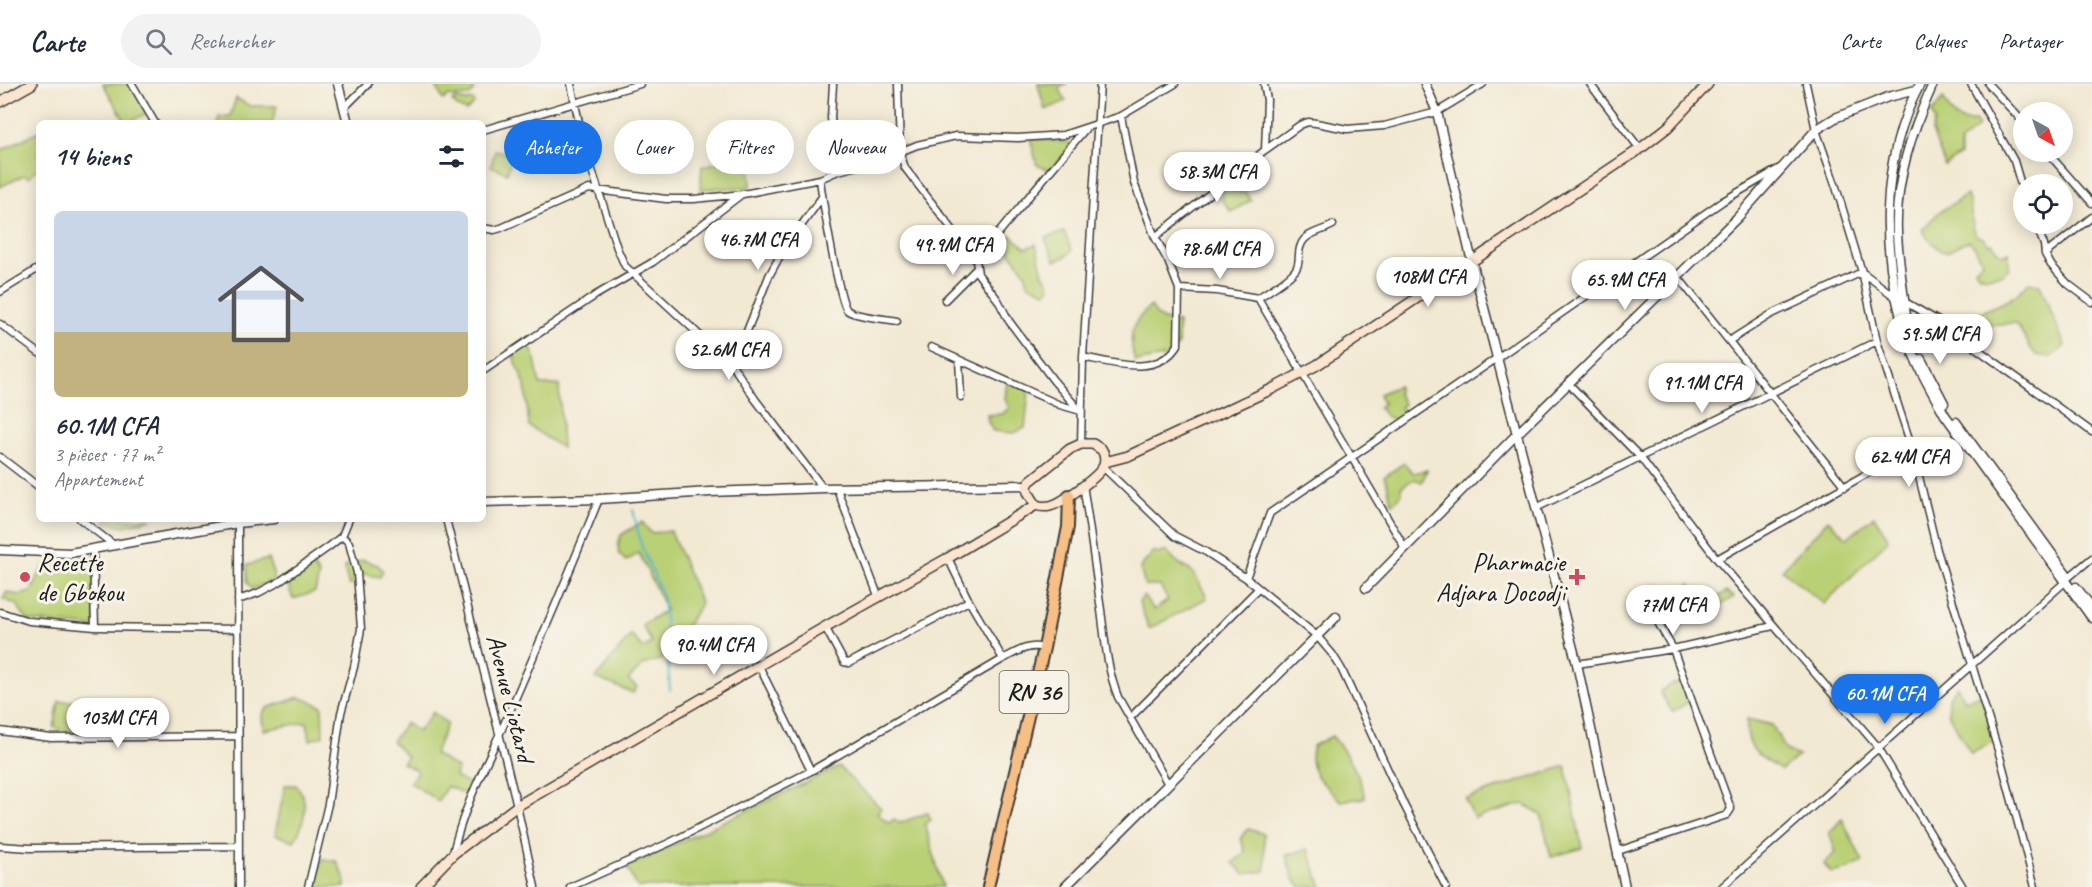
<!DOCTYPE html>
<html lang="fr">
<meta charset="utf-8">
<style>
:root{--surface:#fff;--page:#f2f2f3;--text:#1f2937;--muted:#747a83;--line:#e0e1e3;--accent:#1a73e8}
body{margin:0;font-family:Caveat,sans-serif;background:var(--page);color:var(--text);height:100vh;display:flex;flex-direction:column;font-size:22px;white-space:nowrap}
*{box-sizing:border-box;margin:0}
p{font-size:20px;color:var(--muted)}
.icon{flex:none;width:33px;height:33px;fill:none;stroke:currentColor;stroke-width:2;stroke-linecap:round;stroke-linejoin:round}
.map{position:relative;flex:1;overflow:hidden}
.details{position:absolute;left:36px;top:36px;width:450px;height:402px;display:flex;flex-direction:column;background:var(--surface);border-radius:9px;box-shadow:0 3px 15px #0003}
.details>*{flex:none}
.banner{position:absolute;left:504px;top:36px;width:570px;height:54px;display:flex;gap:12px}
.needle{width:39px;rotate:140deg}
.buttons{position:absolute;left:2013px;top:18px;display:grid;gap:12px}
.buttons a{display:grid;place-items:center;width:60px;height:60px;border-radius:50%;background:var(--surface);box-shadow:0 3px 15px #0003;font-size:30px}
.price{position:absolute;translate:-50% -51px;padding:0 14px;border-radius:21px;background:#fff;color:#222;font-size:20px;line-height:39px;filter:drop-shadow(0 2px 3px #0008)}
.price::after{content:'';position:absolute;left:50%;top:36px;width:18px;height:14px;margin-left:-9px;background:inherit;clip-path:polygon(0 0,100% 0,50% 100%)}
.price.selected{background:var(--accent);color:#fff}
ul{padding:0;list-style:none}
li{display:grid;align-content:center;gap:12px;height:318px;padding:0 18px}
li+li{border-top:2px solid var(--line)}
li span{display:grid;place-items:center;height:186px;border-radius:9px;color:#555}
li>.icon{margin-inline-start:auto}
span .icon{width:108px;height:108px;fill:#fffc;stroke-width:1}
li b{font-size:26px}
h2{display:flex;justify-content:space-between;align-items:center;height:72px;padding:0 18px;font-size:26px}
.tag{padding:0 21px;border-radius:27px;background:var(--surface);box-shadow:0 3px 15px #0003;font-size:21px;line-height:54px}
.tag.selected{background:var(--accent);color:#fff}
header{display:flex;align-items:center;gap:36px;box-sizing:border-box;height:84px;padding:0 30px;background:var(--surface);border-bottom:2px solid var(--line)}
header strong{font-size:28px}
nav{display:flex;gap:33px;margin-inline-start:auto;font-size:21px}
.search{width:420px;height:54px;background:var(--page);display:flex;align-items:center;gap:15px;box-sizing:border-box;padding:0 21px;border-radius:33px;color:var(--muted);font-size:22px}
.map>svg:first-child{display:block}
.green{fill:#bad075;stroke:#6b7648;stroke-width:1.5}
.lines{fill:none;stroke-linecap:round;stroke-linejoin:round}
.stream{stroke:#4cb6ca;stroke-width:2}
.minor-casing{stroke:#3c3b37;stroke-width:9}
.tertiary-casing{stroke:#3c3b37;stroke-width:11}
.secondary-casing{stroke:#3c3b37;stroke-width:12}
.primary-casing{stroke:#3c3b37;stroke-width:14}
.minor{stroke:#fff;stroke-width:6}
.tertiary{stroke:#fff;stroke-width:8}
.secondary{stroke:#fbe5cf;stroke-width:9}
.primary{stroke:#f5bf86;stroke-width:10}
.poi-dot{fill:#d1495b;stroke:#f7f3e8;stroke-width:2}
.labels{text-anchor:middle;stroke-width:6;stroke-linejoin:round;paint-order:stroke}
.shield{fill:#f7f3e8;stroke:#5e5c59;stroke-width:1.5}
.shield-label{font-size:24px;font-weight:bold;fill:#1c1c1c}
.poi-label{font-size:26px;fill:#1c1c1c;stroke:#f7f3e8;text-anchor:start}
.street-label{font-size:26px;fill:#1c1c1c;stroke:#f7f3e8}
</style>
<header>
<strong>Carte</strong>
<div class="search"><svg class="icon" aria-label="search" viewBox="0 0 24 24"><circle cx="10" cy="10" r="6"/><path d="M15 15l6 6"/></svg>Rechercher</div>
<nav><a>Carte</a><a>Calques</a><a>Partager</a></nav>
</header>
<div class="map">
<svg width="2092" height="803" viewBox="0 0 2092 803">
<rect width="100%" height="100%" fill="#f7f3e8"/>
<filter id="ink" filterUnits="userSpaceOnUse"><feTurbulence type="fractalNoise" baseFrequency=".0167" numOctaves="2"/><feDisplacementMap in="SourceGraphic" scale="12" xChannelSelector="R" yChannelSelector="G"/><feConvolveMatrix kernelMatrix="1 2 1 2 8 2 1 2 1" color-interpolation-filters="sRGB"/></filter>
<filter id="wash" filterUnits="userSpaceOnUse"><feTurbulence type="fractalNoise" baseFrequency=".008" numOctaves="4" result="noise"/><feDisplacementMap in="SourceGraphic" scale="24" xChannelSelector="R" yChannelSelector="G"/><feGaussianBlur stdDeviation="1.35" result="paint"/><feColorMatrix in="noise" values="0 0 0 0 0 0 0 0 0 0 0 0 0 0 0 0 0 1.4 0 .05"/><feComposite in="paint" operator="in"/></filter>
<g filter="url(#wash)">
<rect width="100%" height="100%" fill="#f2e9d3"/>
<path class="green" d="M103 0H132L150 28 126 39Z
M435 0H472L474 7 469 12 454 13 449 12 443 16Z
M1038 0H1066L1059 4 1066 17 1045 26Z
M236 14 250 22H277L272 39H217L219 33 230 32Z
M1943 14C1952 31 1955 39 1976 37L1978 43 1960 58V71L1945 82 1932 47 1935 37 1932 29Z
M456 15 466 17 473 16 474 20 466 27 457 23 452 17Z
M549 31 557 54 545 53 540 42 543 33Z
M39 47V83L29 93 24 91 0 103V67Z
M1030 54 1073 59 1051 87 1037 81Z
M495 66 513 71 507 89 491 82Z
M749 72 751 103 700 105 702 82Z
M1232 100 1239 108H1245L1251 116 1231 128 1222 116 1221 107Z
M1967 111C1972 125 1971 139 1976 152L1983 154 1989 160 1992 159 1997 167 2003 171 2009 168V184L2003 190 1987 193 1979 191 1975 185 1982 178 1975 163 1969 157C1953 159 1950 178 1935 161 1930 156 1925 153 1922 146L1939 128Z
M1064 148 1072 166 1065 173 1055 177 1045 154Z
M1011 151 1026 164 1036 160 1043 191 1048 197 1050 204 1045 208 1028 200 1025 188 1003 159Z
M2029 198 2040 201 2065 262 2051 273 2036 271C2027 261 2024 249 2015 239L1986 241 1976 231C1985 226 1993 223 2002 219 2013 215 2021 206 2029 198Z
M1151 222C1158 235 1163 238 1178 238V261L1168 272 1135 278C1128 251 1130 239 1151 222Z
M525 258 534 270 540 301H559L562 364 529 342 525 301 512 269Z
M1007 298 1029 306 1025 344 1014 349 993 347 988 338 987 331 1002 330 1009 324 1005 315Z
M1398 302V310L1404 320 1400 323 1406 332 1399 336 1387 333 1378 323 1383 320 1379 310Z
M1404 379 1413 389 1427 386 1422 398 1414 395 1401 403 1402 409 1393 420C1387 410 1390 402 1384 393Z
M1874 432 1889 455 1824 520 1782 486 1828 436 1847 454Z
M106 435H152L125 442 104 438Z
M642 438 651 449 671 447 701 520 678 555 664 566 662 575 643 581 628 596 637 603 633 609 596 594 631 551 643 564 652 559 642 541 666 526 639 469 626 477 619 470 618 461 621 451Z
M1154 467 1158 470 1167 467 1174 476 1194 489 1207 514 1149 545 1139 518 1144 512 1154 526 1168 516 1160 502H1145L1140 484Z
M83 473H93L95 543 29 537 21 528 18 521 3 515 7 508 18 511 31 508C49 468 44 480 83 473Z
M268 475 273 489V496L252 505 247 498V481Z
M363 476 378 481 383 487 380 493 357 489 358 497 349 502 344 483Z
M313 482 319 491 315 508 293 515 288 501 290 495 304 493V487Z
M1690 500 1706 520 1726 508 1734 513C1715 526 1698 535 1676 540L1663 518Z
M1680 599 1686 602 1691 613 1689 618 1672 628 1660 608 1673 600Z
M1957 602 1965 616 1981 611 1995 657 1971 670 1949 631 1948 614Z
M299 613 322 622 323 652 310 656 307 638 263 646 262 630 267 624Z
M59 617 82 618 90 630V646L69 647 54 644Z
M433 628 447 640 434 670 457 684 455 693 470 701 467 711 447 702 438 717 410 698 418 687 402 679 407 673 392 657 406 639 418 648Z
M1747 635 1772 641 1786 666 1799 672 1781 686C1757 671 1745 666 1747 635Z
M1332 652C1347 669 1361 692 1365 714L1341 717C1324 700 1305 688 1313 662Z
M1566 682 1582 764 1551 773 1541 730 1523 720 1474 734 1465 715Z
M839 683 881 724 877 729 889 739 894 735 899 739 928 729 931 736 925 740 943 803H637L627 783Z
M285 701H296C311 717 304 741 294 757L275 751Z
M1842 735 1863 778 1848 785 1831 789 1824 780 1836 768 1829 749Z
M1248 745 1264 750 1265 787 1244 790 1233 779 1245 768 1241 754Z
M1308 765 1322 803H1300L1293 794 1286 771Z
M322 775 336 777 345 794V803H314Z"/>
<g class="lines">
<path class="stream" d="M633 426 641 461 663 513 670 606"/>
</g>
</g>
<g filter="url(#ink)">
<g class="lines">
<defs>
<path id="minor" d="M132 0 155 39
M571 0 583 58 617 164 625 182 733 282 755 315 823 404
M833 0 831 34 838 87
M898 0 900 69 905 84 976 176 978 190 998 216 1009 237 1053 296 1081 328
M1264 0 1267 16 1265 66
M1590 0 1640 65
M1806 0 1816 46 1836 103 1862 188 1877 257 1912 364 1937 466 2001 676 2035 803
M1971 0 2014 77 2024 111
M1988 0 2024 39
M345 23 368 0
M483 46 640 0
M2047 68 2092 119
M820 95C822 113 839 217 847 226 853 232 887 235 897 237
M2036 140 2044 161 2045 170 2051 181 2068 200 2092 218
M483 144 494 146 501 144 589 105 666 115H694L743 110 820 95 838 87 875 78 917 61 956 52 1018 54 1063 51 1121 32 1175 0
M1155 153 1265 66 1300 41 1308 38 1316 39 1347 45 1384 42 1437 28 1483 0
M2045 170 2092 133
M976 176 1086 44
M1678 193 1845 403
M1179 205 1217 207 1258 214C1268 207 1290 195 1296 185 1301 177 1297 169 1301 161 1305 149 1323 147 1333 141
M0 208 39 184
M1258 214 1405 464
M945 216 977 184
M1905 218 1940 238 2092 348
M0 240 39 269
M1729 257 1770 231 1862 188 1898 215
M931 263 1060 321 1081 327
M1083 273C1113 279 1157 294 1178 261L1179 205 1168 177 1155 153 1134 99 1121 32
M959 276 961 313
M733 282 769 192 782 168 822 113
M483 287 596 211 653 178 742 110
M1569 300 1640 373 1717 475 1878 663 1963 803
M1081 360 1083 273 1100 0
M0 373 39 403
M1103 383 1175 452 1206 468 1246 494 1317 552 1333 571 1341 584 1404 721 1446 803
M1083 401C1090 443 1095 485 1101 526 1105 556 1107 585 1118 613L1168 700
M837 405 879 514
M1536 424 1877 257
M80 435 114 461
M446 435 517 722 535 803
M238 439 239 803
M93 466 95 543
M948 474 969 517 1003 575
M1717 475 1912 364
M2069 493 2092 474
M1246 494 1270 429 1497 274 1723 117 1780 84
M238 516 258 509 279 498 330 462 342 452 349 435
M0 528 29 537 95 543 238 545
M825 543 844 578 849 579 969 517
M1577 580 1673 565 1773 542
M759 582 811 687
M1131 633 1258 505
M0 647 51 654 238 652
M0 762 30 764 239 762
M1618 767 1727 731 1731 725 1673 565 1651 526
M453 769C464 720 489 675 509 629 540 558 570 487 599 415
M308 803 328 720 341 629 354 583 361 545 357 489 349 459 342 452
M570 803 671 758 811 687 1003 575C1018 567 1028 560 1044 564
M1722 803 2065 498"/>
<path id="tertiary" d="M338 0 348 39
M1425 0 1437 28 1472 178 1577 580 1625 803
M1920 0C1879 77 1880 171 1907 253 1916 281 1931 306 1945 331L2092 534
M1906 232C1903 204 1898 176 1897 148 1895 95 1912 47 1933 0
M1921 275 1944 319
M1956 338 2068 492
M483 418 599 415 710 408 823 404 1027 401
M0 466 70 469 238 439 274 435
M2076 503 2092 524
M1366 504 1517 350 1738 133 1816 46 1835 34 1888 13 1916 6
M1065 803 1336 533"/>
<path id="secondary" d="M0 18 32 0
M1081 360H1093L1102 366C1105 371 1106 375 1104 381 1100 392 1062 419 1050 422 1045 423 1041 423 1036 421L1028 408 1027 401 1030 397 1070 365Z
M1105 378 1128 372 1272 305 1317 281 1640 65 1668 43 1708 0
M421 803 453 770 517 722 825 543 948 474 1036 421"/>
<path id="primary" d="M988 803 1044 564 1068 443 1069 411"/>
</defs>
<use href="#minor" class="minor-casing"/>
<use href="#tertiary" class="tertiary-casing"/>
<use href="#secondary" class="secondary-casing"/>
<use href="#primary" class="primary-casing"/>
<use href="#minor" class="minor"/>
<use href="#tertiary" class="tertiary"/>
<use href="#secondary" class="secondary"/>
<use href="#primary" class="primary"/>
</g>
</g>
<g class="poi-dot">
<circle cx="25" cy="493" r="6"/>
<path d="M1574 484h6v6h6v6h-6v6h-6v-6h-6v-6h6z"/>
</g>
<g class="labels">
<rect class="shield" x="999.5" y="587" width="69" height="42" rx="4.5"/>
<g class="shield-label">
<text x="1034" y="616">RN 36</text>
</g>
<g class="poi-label">
<text x="37" y="487">Recette<tspan x="37" dy="30">de Gbokou</tspan></text>
<text x="1565" y="487" text-anchor="end">Pharmacie<tspan x="1565" dy="30">Adjara Docodji</tspan></text>
</g>
<g class="street-label">
<text transform="translate(511 614) rotate(76)" y="9">Avenue Liotard</text>
</g>
</g>
</svg>
<div class="buttons">
<a><svg class="needle" viewBox="-14 -14 28 28"><path d="M0-13l5 13h-10z" fill="#e53935"/><path d="M0 13l5-13h-10z" fill="#747a83"/></svg></a>
<a><svg class="icon" aria-label="locate" viewBox="0 0 24 24"><circle cx="12" cy="12" r="6"/><path d="M12 2v4M12 18v4M2 12h4M18 12h4"/></svg></a>
</div>
<b class="price" style="left:1217px;top:119px">58.3M CFA</b>
<b class="price" style="left:758px;top:187px">46.7M CFA</b>
<b class="price" style="left:953px;top:192px">49.9M CFA</b>
<b class="price" style="left:1220px;top:196px">78.6M CFA</b>
<b class="price" style="left:1428px;top:224px">108M CFA</b>
<b class="price" style="left:1625px;top:227px">65.9M CFA</b>
<b class="price" style="left:1940px;top:281px">59.5M CFA</b>
<b class="price" style="left:729px;top:297px">52.6M CFA</b>
<b class="price" style="left:1702px;top:330px">91.1M CFA</b>
<b class="price" style="left:1909px;top:404px">62.4M CFA</b>
<b class="price" style="left:1673px;top:552px">77M CFA</b>
<b class="price" style="left:714px;top:592px">90.4M CFA</b>
<b class="price selected" style="left:1885px;top:641px">60.1M CFA</b>
<b class="price" style="left:118px;top:665px">103M CFA</b>
<div class="banner">
<a class="tag selected">Acheter</a>
<a class="tag">Louer</a>
<a class="tag">Filtres</a>
<a class="tag">Nouveau</a>
</div>
<section class="details">
<h2>14 biens<svg class="icon" aria-label="filters" viewBox="0 0 24 24"><path d="M4 7h16M4 17h16"/><circle cx="9" cy="7" r="2"/><circle cx="15" cy="17" r="2"/></svg></h2>
<ul>
<li><span style="background:linear-gradient(#c9d6e8 65%,#c2b280 0)"><svg class="icon" aria-label="home" viewBox="0 0 24 24"><path d="M3 11l9-7 9 7M6 9v11h12V9"/></svg></span><div><b>60.1M CFA</b><p>3 pièces · 77 m²</p><p>Appartement</p></div></li>
</ul>
</section>
</div>
